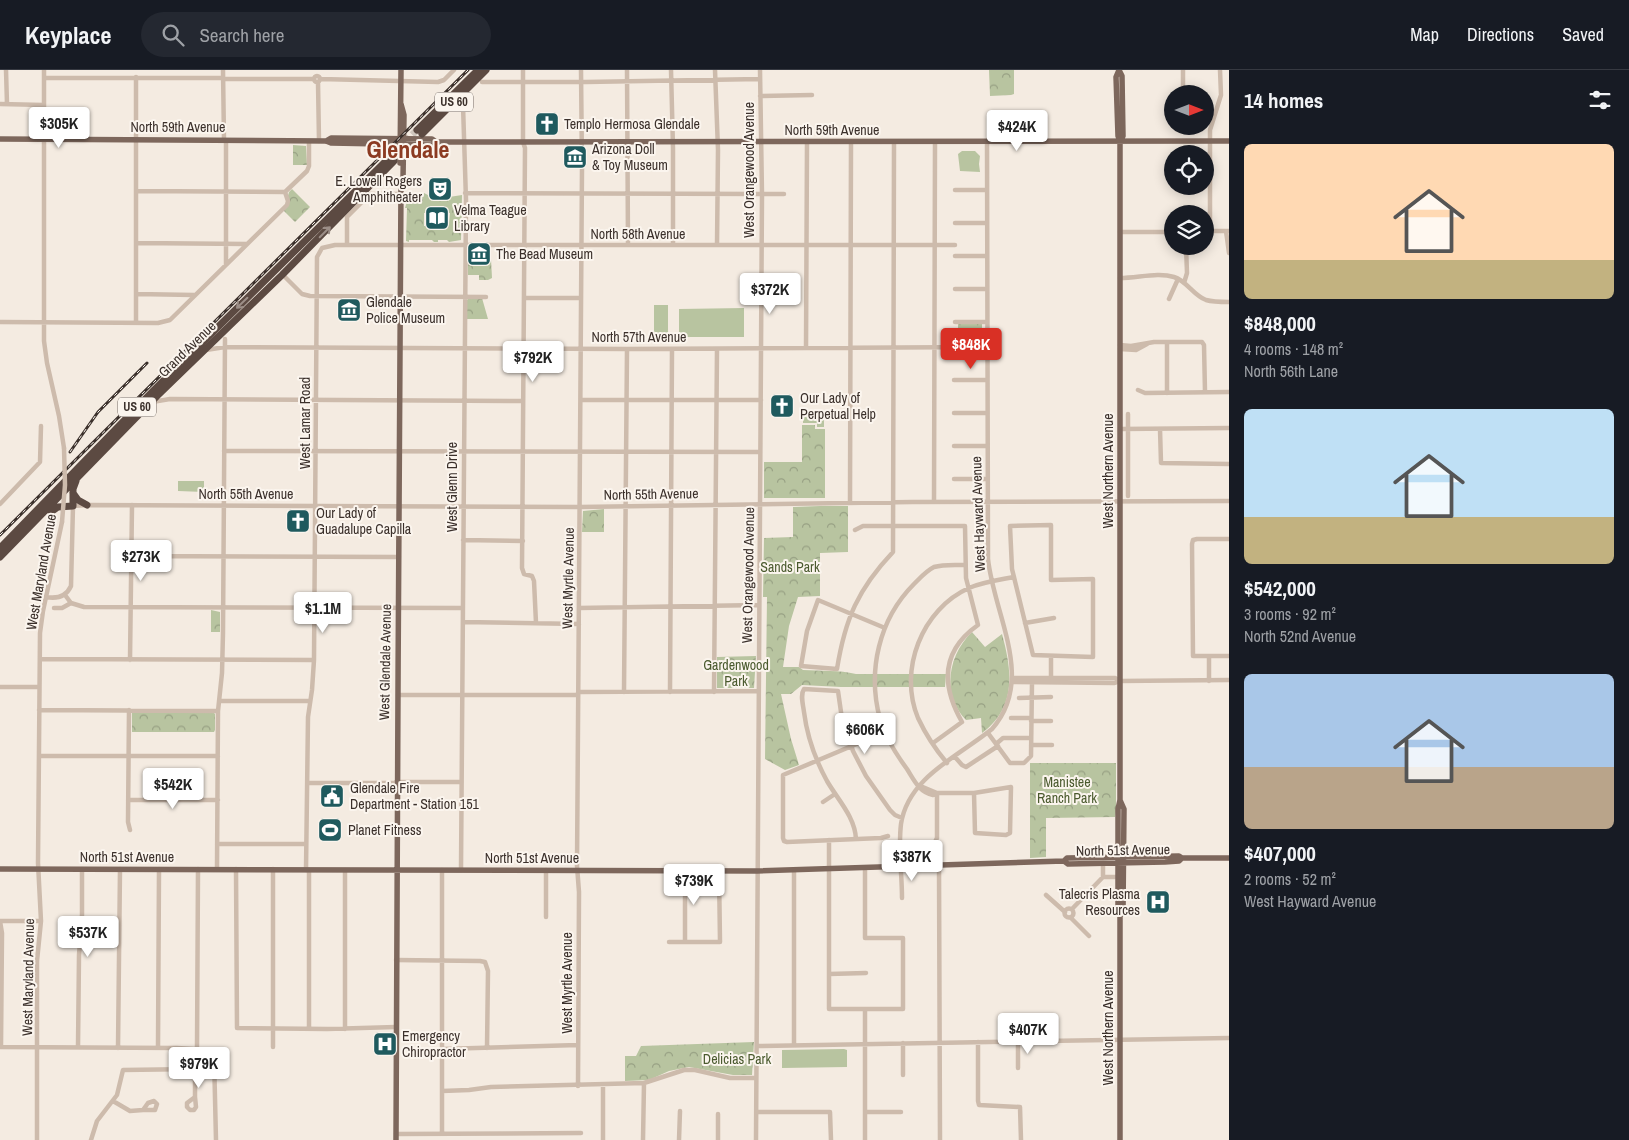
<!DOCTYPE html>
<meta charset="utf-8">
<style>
:root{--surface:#171b24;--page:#242831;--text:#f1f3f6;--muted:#9ea1a6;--line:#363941;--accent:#d93025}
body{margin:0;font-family:"Archivo Narrow",sans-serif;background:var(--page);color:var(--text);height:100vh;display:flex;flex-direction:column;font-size:19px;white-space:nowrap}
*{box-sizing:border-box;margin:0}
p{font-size:16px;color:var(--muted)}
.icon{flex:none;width:28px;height:28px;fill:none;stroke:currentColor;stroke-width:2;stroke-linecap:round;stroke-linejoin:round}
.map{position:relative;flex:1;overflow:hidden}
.side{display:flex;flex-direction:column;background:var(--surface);width:400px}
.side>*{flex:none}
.needle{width:32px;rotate:90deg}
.fabs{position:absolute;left:1164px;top:15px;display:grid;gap:10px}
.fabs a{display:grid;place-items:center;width:50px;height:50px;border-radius:50%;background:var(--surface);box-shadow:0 2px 12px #0003;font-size:25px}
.price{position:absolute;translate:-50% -42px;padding:0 11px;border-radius:5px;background:#fff;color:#222;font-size:16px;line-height:32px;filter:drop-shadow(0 1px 2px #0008)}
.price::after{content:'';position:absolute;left:50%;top:30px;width:15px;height:11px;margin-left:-8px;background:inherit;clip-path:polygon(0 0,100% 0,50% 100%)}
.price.current{background:var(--accent);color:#fff}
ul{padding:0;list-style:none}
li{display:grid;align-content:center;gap:10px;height:265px;padding:0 15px}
li span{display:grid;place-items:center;height:155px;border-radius:8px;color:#555}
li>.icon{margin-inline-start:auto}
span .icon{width:90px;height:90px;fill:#fffc;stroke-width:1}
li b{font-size:21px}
h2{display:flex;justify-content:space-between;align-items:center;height:60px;padding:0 15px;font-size:21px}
header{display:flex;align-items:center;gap:30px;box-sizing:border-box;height:70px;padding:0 25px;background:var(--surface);border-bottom:1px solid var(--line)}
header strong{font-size:24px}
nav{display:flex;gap:28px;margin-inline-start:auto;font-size:18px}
.search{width:350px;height:45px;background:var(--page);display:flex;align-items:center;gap:12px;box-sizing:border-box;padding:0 18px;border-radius:28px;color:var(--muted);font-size:19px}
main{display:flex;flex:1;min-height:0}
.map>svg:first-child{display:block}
.green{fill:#b8c4a0}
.park{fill:url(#park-crowns);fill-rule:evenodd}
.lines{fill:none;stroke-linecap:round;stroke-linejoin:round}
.highway-tunnel{stroke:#cfc6bd;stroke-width:7;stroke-dasharray:7 3.5;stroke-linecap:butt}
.minor{stroke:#cdbbac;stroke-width:4.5}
.major{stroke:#7d675c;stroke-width:5.5}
.highway{stroke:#5c4a42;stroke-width:7}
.rail-casing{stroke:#3b302b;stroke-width:3}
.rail{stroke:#fbf5ee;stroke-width:1;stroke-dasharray:4;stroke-linecap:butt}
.minor-bridge{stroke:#cdbbac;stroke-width:4.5}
.oneway{stroke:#9c8e87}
.labels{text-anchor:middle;stroke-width:4;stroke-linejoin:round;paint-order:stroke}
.shield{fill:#fbf5ee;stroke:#756b66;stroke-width:1}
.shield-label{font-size:12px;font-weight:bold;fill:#3b302b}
.poi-label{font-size:14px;fill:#3b302b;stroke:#fbf5ee;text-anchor:start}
.street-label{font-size:14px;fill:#3b302b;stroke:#fbf5ee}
.park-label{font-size:14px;fill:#4a5a2e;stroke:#fbf5ee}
.town-label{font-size:24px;font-weight:bold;fill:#8c3b22;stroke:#fbf5ee}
</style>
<header>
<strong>Keyplace</strong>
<div class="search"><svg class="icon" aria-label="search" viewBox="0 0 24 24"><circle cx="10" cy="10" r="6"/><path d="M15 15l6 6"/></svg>Search here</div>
<nav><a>Map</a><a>Directions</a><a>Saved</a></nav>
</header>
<main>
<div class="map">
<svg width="1229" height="1070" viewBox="0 0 1229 1070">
<defs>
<pattern id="park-crowns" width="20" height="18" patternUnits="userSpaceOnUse" patternTransform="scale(1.25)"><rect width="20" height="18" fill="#b8c4a0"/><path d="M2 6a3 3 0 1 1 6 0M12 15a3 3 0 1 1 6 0" fill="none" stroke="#97a083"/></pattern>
</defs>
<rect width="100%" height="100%" fill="#f4ebe1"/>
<path class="green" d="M962 81H975L980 86 979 94 980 102 960 101 958 84Z
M654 235H668V266H654Z
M744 238V267H679V239Z
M803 346H824V357H817V353H803Z
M178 411H204V422L178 421Z
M844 979 847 980V997L782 998V980Z"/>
<path class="park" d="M989 0H1014V24L1011 25 990 26Z
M293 75 306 76 307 95H293Z
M292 119 310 137 295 152 284 141 289 122Z
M424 123 436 129 462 125 461 170 449 172 447 170H438V172H434L432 170H409V172L406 171 407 138H405L408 128H419ZM434 140H446L447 143H450L449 153H434V156H424V143H433Z
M468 189H491L492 208 488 210H479V205H468Z
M469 228H482L488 249H467L466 231Z
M982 254V274H958V254Z
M802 355H815V359H825V428H764V392H802Z
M820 436H848V482L820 483V526L798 527 789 556 783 597H799L803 600C821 601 839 600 856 604H946L945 617H841L802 615 791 624H781L791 669 799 695 785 700 765 689 767 527H763L764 468 793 467V437Z
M604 439V462H582L583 441Z
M211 540 220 542V562H211Z
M972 562 985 577 1002 564C1012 601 1017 637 982 663L981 648 966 650C941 625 948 585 972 562Z
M756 586 754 618H717V587Z
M132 643H214L215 644V660L214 662H132Z
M1030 693H1116V742L1115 747 1046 748V787L1030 788Z
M754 972 752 1005H733L689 997 669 1001 649 1010 625 1011V986H636L641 976Z"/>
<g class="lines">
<path class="highway-tunnel" d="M390 87 417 60"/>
<path class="minor" d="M6 0 7 34
M44 0V271L47 293 59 346 64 378
M223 0 224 70
M523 0V72L525 78 522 498 524 504 532 506 534 511 536 553
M627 0 628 175
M671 0 673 78V175
M715 0 718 80 717 175
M1183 0V24
M314 9a3 3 0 1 1 6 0a3 3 0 1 1-6 0Z
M44 8H223
M223 9H314
M321 9 438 12 444 10 454 0
M318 12 319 71
M482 12H586L760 9
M760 26 812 25
M0 34 44 35
M955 120H986
M137 121 285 122
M285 122 307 101 309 96V71
M465 123 784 124
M955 153H986
M1205 161H1229
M1210 161V60L1221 25 1220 0
M1226 161 1229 183
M1120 162H1172
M136 173 247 174
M347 175V147L370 124H401
M955 186H987
M226 195V70
M282 204 302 224 310 226 486 227
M1120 208C1138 208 1158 202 1174 207 1187 211 1193 225 1206 230 1213 232 1221 232 1229 232
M1184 213 1187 203 1186 176
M955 219H987
M136 224 194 225
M525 228H581
M1169 229 1178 209
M0 252 158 253 170 250 287 135 288 131 285 122
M955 252H987
M136 253V7
M1167 272V323
M1120 275 1131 276 1154 272H1202L1204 275 1205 322
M806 278 807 72
M1120 279 1136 280 1147 274
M206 280 225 277 627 279 987 277
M954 310H987
M1138 320 1145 323 1229 322
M581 330H761
M152 332 170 329 523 331
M954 343H987
M1128 344V426
M1121 359 1229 358
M1160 359 1161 393 1229 394
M954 376H987
M224 381 760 382
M954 409H987
M850 432 851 72
M934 432 935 72
M0 434 40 392 41 356
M1051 455V510L1093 509V587L1033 585 1012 499 1010 456Z
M855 460 863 456H965L966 508 978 555C941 581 941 615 962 652L933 673
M1229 469H1197L1193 470 1192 474 1193 586H1229
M463 470 523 471
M131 486 399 487
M65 525 71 533 84 537 463 538
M46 527C57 529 66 527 71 516L73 436 87 435 580 437 912 432 1229 431
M54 538H62L71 533
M579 538 759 535
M463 552 579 554
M1025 553 1054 548
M885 558 818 530 807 561 801 596 837 599C845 549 858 519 893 482L894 72
M1051 586V609
M1209 587V611
M40 589 314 590
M130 590 132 435
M1013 608H1115L1120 611
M1013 612 1114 613 1120 611 1229 610
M0 617H39
M578 622 758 621
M624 622 627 279
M670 622 672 279
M714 622 717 279
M398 625H578
M1019 628 1051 627
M219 631H310
M39 640 218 641
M129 640 128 752 130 760
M1011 648H1031
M1031 651H1051
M885 662 783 705V768L784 771 787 772 881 768 888 766
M988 663 1010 693H1024L1031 686 1032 612
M996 674 1003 668H1031
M1031 675H1052
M39 686H218
M955 687 962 695 966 697 998 676
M947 693C936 680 925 663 918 648 898 600 922 539 969 518 983 512 999 510 1014 507
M396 712H461
M307 713H396
M918 715 937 723H974L1011 717 1010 763 1006 765 975 763 974 723
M937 723 933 725C919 722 914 710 907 699 896 684 885 667 880 649 867 601 879 549 914 514 920 508 926 501 934 497 944 494 955 495 965 495
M128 730H218
M823 732 835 724
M856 769C855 747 838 730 827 711 815 689 807 666 804 642 803 634 800 625 804 619L838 621 842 649 853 681 866 706 890 740 895 745 902 748
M829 770V939H903V868H865V798
M217 774H306
M933 776 937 768V723
M939 795 940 1070
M217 799 218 641 222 603 223 563 225 269
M236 799 237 958 327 959 396 957
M273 799V977
M306 800 308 647 312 620 314 590 317 187 322 178 335 175H955
M442 800V1063
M461 800 466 130 463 35
M685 801V872
M1103 807H1118
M1046 825 1065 842
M902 828C902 804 898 778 901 754 908 707 959 686 992 659 1036 609 994 546 988 489L987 71
M1064.5 843a4.5 4.5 0 1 1 9 0a4.5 4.5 0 1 1-9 0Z
M1072 839 1103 807V793
M546 847V800
M1071 848 1089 866
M0 851 2 863 1 977
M0 851H41
M669 872H720L719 801
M396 890 480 891 485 892 488 901 487 978
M829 904 866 903
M865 939V1070
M309 959V800
M345 959V800
M1018 971V998
M978 972V1031L979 1035 1020 1037 1021 1070
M903 973V1005
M794 975V800
M757 976 1229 968
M0 977 177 978 210 980 213 982 214 986 216 1070
M78 977 79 885 82 845V799
M118 978 120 799
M158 978 159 799
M197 979 198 799
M442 979 578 975
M603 1015V1070
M578 1016 579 822 577 796 582 98 581 0
M442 1021 469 1020 491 1017 644 1013 684 1000H695L730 1008H756
M195 1027V979
M195 1027 196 1037 194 1040H190L187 1037V1033Z
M113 1031 130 1041 143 1040
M154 1031 157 1034 155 1040H143L148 1033Z
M757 1042H830L831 1070
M865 1042H901
M396 1064 581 1063
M37 1070V891L41 851 38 793 40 563 43 541 62 452
M91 1070 97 1051 117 1025 123 1000 196 999
M643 1070 644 1013
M679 1070 680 1041
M718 1070V1044
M756 1070 762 124 760 0"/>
<path class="major" d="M1119 0 1116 7 1118 66 1120 72V730L1118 739V843L1120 846V1070
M1119 0 1122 6 1123 66 1120 72
M0 69 326 71 331 73 432 75 436 72 1229 71
M326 71 331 68 432 69 436 72
M400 93 401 0
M1120 730 1124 739 1123 842 1120 846
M1064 791 1068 794 1165 792 1179 791 1182 788
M0 799 757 801 1064 791 1067 788 1179 786 1182 788H1229
M396 1070C396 752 400 433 401 115L403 109 404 45 401 34"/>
<path class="highway" d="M417 60 478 0
M422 64 486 0
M73 423 78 430 87 435
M51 442 58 437 73 436V419L76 411
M0 478 153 321 390 87
M0 487 157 326 282 205 394 91"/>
<defs>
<path id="rail" d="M70 382 98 342 147 293
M0 465 468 0"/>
</defs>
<use href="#rail" class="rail-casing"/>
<use href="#rail" class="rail"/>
<path class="minor-bridge" d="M62 452 65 415 64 378"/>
</g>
<defs><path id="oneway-shaft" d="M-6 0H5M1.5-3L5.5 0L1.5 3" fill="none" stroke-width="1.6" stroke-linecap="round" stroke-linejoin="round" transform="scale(1.25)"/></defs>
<g class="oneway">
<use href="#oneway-shaft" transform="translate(325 162) rotate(-45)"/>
<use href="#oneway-shaft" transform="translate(242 233) rotate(136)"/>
</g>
<defs>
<symbol id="church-square" viewBox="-11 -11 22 22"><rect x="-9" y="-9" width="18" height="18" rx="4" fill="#1f5a5e" stroke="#fbf5ee"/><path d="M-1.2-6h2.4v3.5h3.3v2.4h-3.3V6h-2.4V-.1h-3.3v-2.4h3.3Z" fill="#fff"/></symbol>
<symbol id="museum-square" viewBox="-11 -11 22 22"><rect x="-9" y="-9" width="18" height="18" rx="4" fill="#1f5a5e" stroke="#fbf5ee"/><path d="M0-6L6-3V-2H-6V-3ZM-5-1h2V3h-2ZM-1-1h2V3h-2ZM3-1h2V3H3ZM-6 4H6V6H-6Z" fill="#fff"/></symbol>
<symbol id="theatre-square" viewBox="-11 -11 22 22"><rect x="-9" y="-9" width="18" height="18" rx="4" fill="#1f5a5e" stroke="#fbf5ee"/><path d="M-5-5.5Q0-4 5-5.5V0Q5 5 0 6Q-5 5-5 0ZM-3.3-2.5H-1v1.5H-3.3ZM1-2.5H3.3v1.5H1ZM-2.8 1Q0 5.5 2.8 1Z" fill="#fff"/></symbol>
<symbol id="library-square" viewBox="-11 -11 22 22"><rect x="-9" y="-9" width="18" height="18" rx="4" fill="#1f5a5e" stroke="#fbf5ee"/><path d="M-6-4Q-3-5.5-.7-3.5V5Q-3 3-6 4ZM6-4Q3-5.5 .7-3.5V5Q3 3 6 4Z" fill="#fff"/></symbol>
<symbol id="civic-square" viewBox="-11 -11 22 22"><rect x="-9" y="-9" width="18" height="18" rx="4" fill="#1f5a5e" stroke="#fbf5ee"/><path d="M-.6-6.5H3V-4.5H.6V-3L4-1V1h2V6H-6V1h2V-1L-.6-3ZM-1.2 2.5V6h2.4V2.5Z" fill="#fff"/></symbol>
<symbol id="stadium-square" viewBox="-11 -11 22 22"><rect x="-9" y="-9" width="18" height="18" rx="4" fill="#1f5a5e" stroke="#fbf5ee"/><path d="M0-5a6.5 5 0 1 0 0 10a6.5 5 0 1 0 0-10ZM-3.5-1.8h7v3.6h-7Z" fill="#fff"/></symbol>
<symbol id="hospital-square" viewBox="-11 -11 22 22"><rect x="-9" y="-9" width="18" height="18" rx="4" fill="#1f5a5e" stroke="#fbf5ee"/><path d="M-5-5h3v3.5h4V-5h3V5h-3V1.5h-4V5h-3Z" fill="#fff"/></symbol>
</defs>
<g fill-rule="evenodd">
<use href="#church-square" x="533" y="40" width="28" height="28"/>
<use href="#museum-square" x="561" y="73" width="28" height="28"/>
<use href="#theatre-square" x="426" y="105" width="28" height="28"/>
<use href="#library-square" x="423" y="134" width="28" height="28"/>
<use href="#museum-square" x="465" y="170" width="28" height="28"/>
<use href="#museum-square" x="335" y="226" width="28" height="28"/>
<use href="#church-square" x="768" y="322" width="28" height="28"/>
<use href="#church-square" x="284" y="437" width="28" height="28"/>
<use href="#civic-square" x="318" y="712" width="28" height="28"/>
<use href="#stadium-square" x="316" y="746" width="28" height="28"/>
<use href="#hospital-square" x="1144" y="818" width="28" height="28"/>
<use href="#hospital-square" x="371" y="960" width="28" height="28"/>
</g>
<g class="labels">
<g class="shield">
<rect x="435" y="22.5" width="38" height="19" rx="4"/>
<rect x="118" y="327.5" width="38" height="19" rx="4"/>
</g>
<g class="shield-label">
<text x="454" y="36">US 60</text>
<text x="137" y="341">US 60</text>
</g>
<g class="poi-label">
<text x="564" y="59">Templo Hermosa Glendale</text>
<text x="592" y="84">Arizona Doll<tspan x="592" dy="16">&amp; Toy Museum</tspan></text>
<text x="422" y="116" text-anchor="end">E. Lowell Rogers<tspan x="422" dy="16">Amphitheater</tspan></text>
<text x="454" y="145">Velma Teague<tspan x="454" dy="16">Library</tspan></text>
<text x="496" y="189">The Bead Museum</text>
<text x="366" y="237">Glendale<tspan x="366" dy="16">Police Museum</tspan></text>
<text x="800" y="333">Our Lady of<tspan x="800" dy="16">Perpetual Help</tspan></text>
<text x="316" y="448">Our Lady of<tspan x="316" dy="16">Guadalupe Capilla</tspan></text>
<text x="350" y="723">Glendale Fire<tspan x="350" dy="16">Department - Station 151</tspan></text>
<text x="348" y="765">Planet Fitness</text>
<text x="1140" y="829" text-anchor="end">Talecris Plasma<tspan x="1140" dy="16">Resources</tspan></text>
<text x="402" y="971">Emergency<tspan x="402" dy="16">Chiropractor</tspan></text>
</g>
<g class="street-label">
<text x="178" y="62">North 59th Avenue</text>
<text x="832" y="65">North 59th Avenue</text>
<text transform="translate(749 100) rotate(-90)" y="5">West Orangewood Avenue</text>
<text x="638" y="169">North 58th Avenue</text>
<text x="639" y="272">North 57th Avenue</text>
<text transform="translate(187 279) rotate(-44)" y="5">Grand Avenue</text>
<text transform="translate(305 353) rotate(-90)" y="5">West Lamar Road</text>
<text transform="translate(1108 401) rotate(-90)" y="5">West Northern Avenue</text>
<text transform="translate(452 417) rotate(-90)" y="5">West Glenn Drive</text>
<text x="246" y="429">North 55th Avenue</text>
<text transform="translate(651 424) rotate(-1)" y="5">North 55th Avenue</text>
<text transform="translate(978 444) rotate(-92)" y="5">West Hayward Avenue</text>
<text transform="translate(41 502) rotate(-80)" y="5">West Maryland Avenue</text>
<text transform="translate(748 505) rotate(-89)" y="5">West Orangewood Avenue</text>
<text transform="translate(568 508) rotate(-89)" y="5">West Myrtle Avenue</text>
<text transform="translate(385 592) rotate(-89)" y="5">West Glendale Avenue</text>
<text transform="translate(1123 780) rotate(-1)" y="5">North 51st Avenue</text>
<text x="127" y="792">North 51st Avenue</text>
<text x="532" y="793">North 51st Avenue</text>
<text transform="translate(28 907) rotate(-89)" y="5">West Maryland Avenue</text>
<text transform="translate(567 913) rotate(-90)" y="5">West Myrtle Avenue</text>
<text transform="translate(1108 958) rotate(-90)" y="5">West Northern Avenue</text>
</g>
<g class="park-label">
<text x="790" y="502">Sands Park</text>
<text x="736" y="600">Gardenwood<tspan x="736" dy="16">Park</tspan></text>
<text x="1067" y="717">Manistee<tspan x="1067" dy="16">Ranch Park</tspan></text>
<text x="737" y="994">Delicias Park</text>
</g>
<g class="town-label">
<text x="408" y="88">Glendale</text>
</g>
</g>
</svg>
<div class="fabs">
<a><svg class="needle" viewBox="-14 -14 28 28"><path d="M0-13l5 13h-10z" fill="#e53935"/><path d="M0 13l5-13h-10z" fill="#9ea1a6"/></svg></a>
<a><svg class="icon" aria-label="locate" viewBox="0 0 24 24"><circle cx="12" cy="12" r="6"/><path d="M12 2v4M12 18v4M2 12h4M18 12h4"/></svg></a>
<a><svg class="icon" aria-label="layers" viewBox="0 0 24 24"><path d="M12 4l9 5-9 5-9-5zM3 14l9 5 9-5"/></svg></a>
</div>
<b class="price" style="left:59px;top:79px">$305K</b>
<b class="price" style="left:1017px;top:82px">$424K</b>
<b class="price" style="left:770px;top:245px">$372K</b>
<b class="price current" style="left:971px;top:300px">$848K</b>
<b class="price" style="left:533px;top:313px">$792K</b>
<b class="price" style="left:141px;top:512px">$273K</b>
<b class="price" style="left:323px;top:564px">$1.1M</b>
<b class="price" style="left:865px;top:685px">$606K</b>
<b class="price" style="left:173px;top:740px">$542K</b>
<b class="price" style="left:912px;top:812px">$387K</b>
<b class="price" style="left:694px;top:836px">$739K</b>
<b class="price" style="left:88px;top:888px">$537K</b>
<b class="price" style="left:1028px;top:985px">$407K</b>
<b class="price" style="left:199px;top:1019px">$979K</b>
</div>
<section class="side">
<h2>14 homes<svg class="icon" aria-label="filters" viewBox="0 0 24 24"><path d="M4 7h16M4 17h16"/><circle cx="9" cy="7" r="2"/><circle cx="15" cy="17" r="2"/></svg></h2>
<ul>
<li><span style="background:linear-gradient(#ffd9b3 75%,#c2b280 0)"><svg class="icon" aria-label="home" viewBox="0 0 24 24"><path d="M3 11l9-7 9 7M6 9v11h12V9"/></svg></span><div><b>$848,000</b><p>4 rooms · 148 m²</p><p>North 56th Lane</p></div></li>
<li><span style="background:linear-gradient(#bfe0f5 70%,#c2b280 0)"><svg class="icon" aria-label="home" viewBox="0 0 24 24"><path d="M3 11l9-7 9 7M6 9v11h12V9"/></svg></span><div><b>$542,000</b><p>3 rooms · 92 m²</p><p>North 52nd Avenue</p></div></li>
<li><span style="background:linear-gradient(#a9c7e8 60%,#b9a48a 0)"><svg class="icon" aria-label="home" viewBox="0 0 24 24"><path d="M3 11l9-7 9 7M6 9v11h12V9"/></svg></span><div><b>$407,000</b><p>2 rooms · 52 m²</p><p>West Hayward Avenue</p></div></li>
</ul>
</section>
</main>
